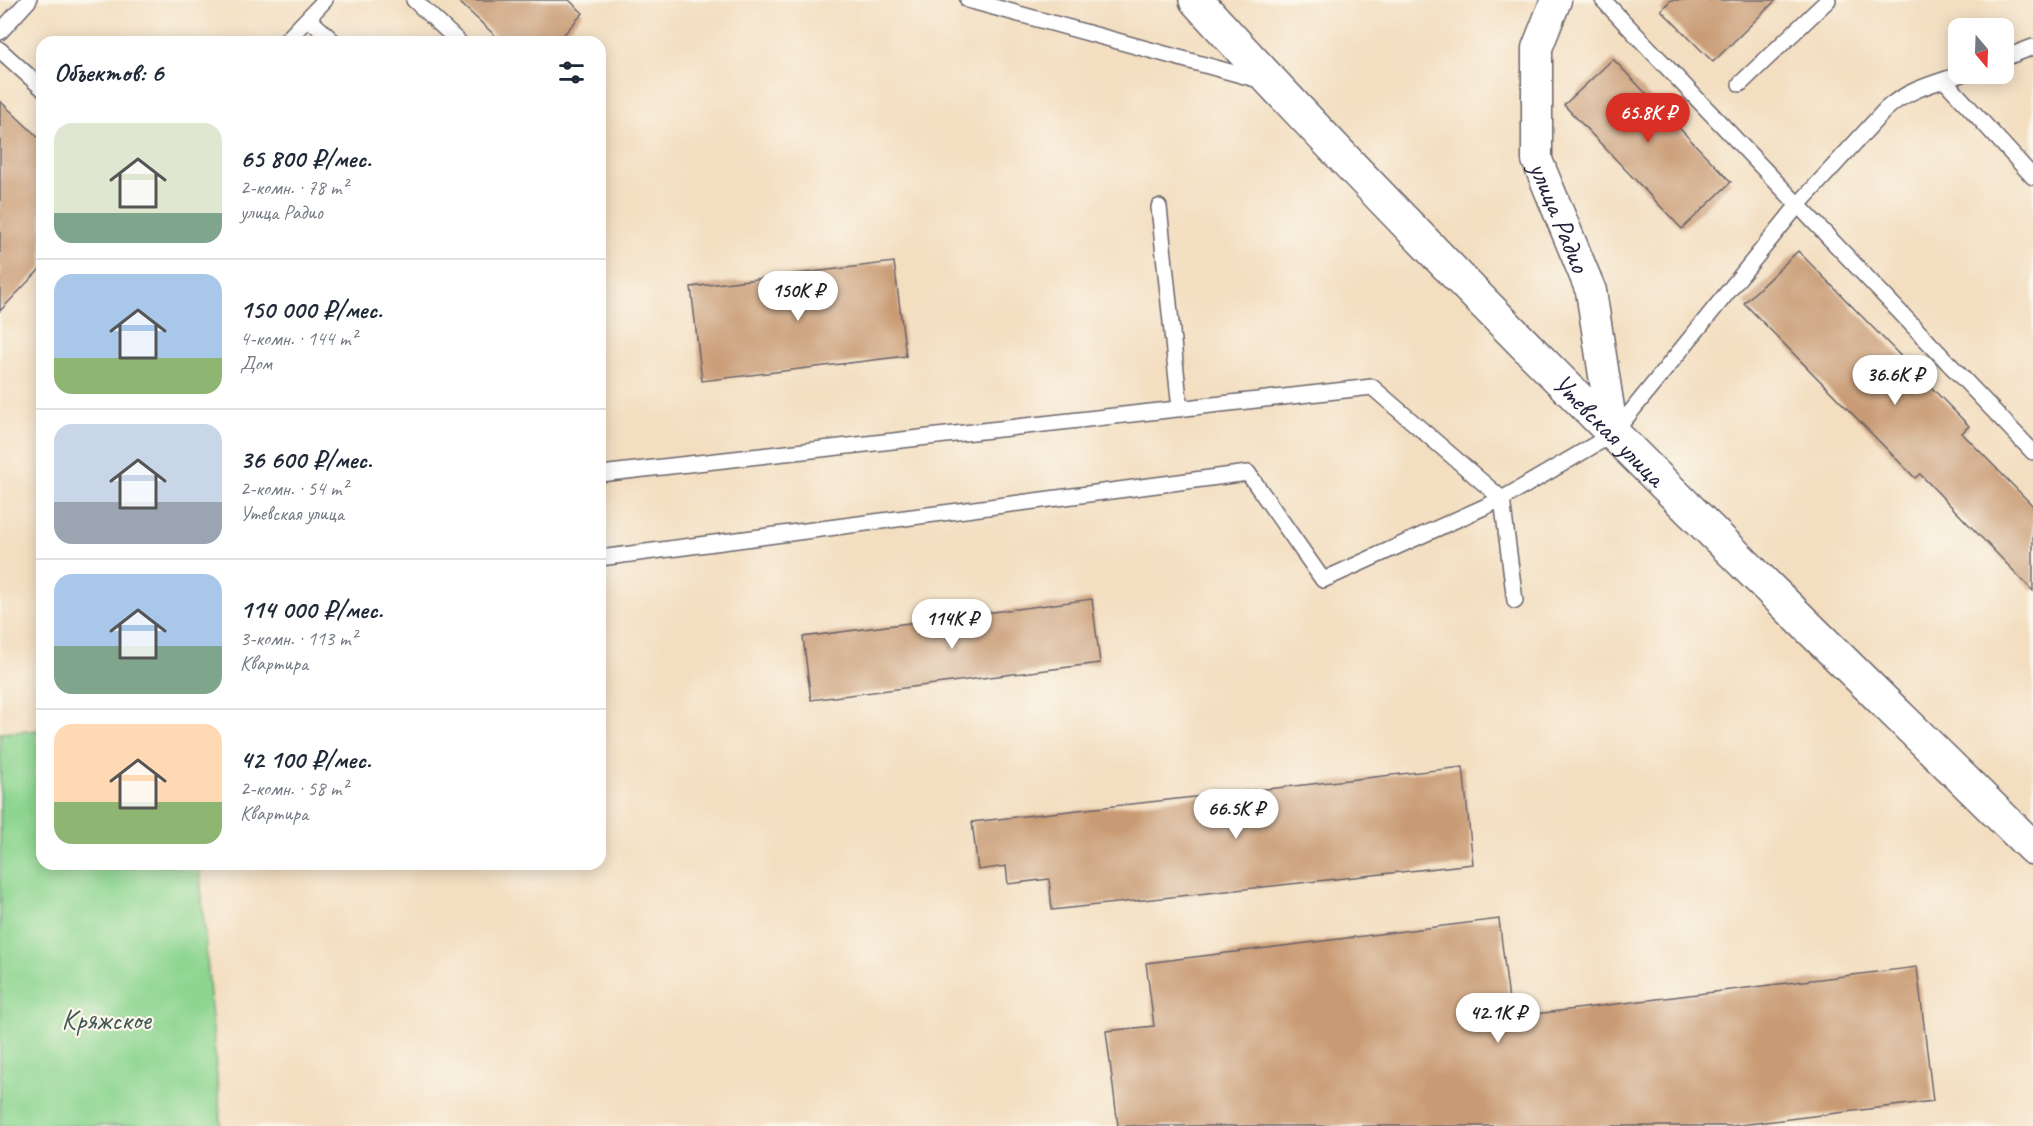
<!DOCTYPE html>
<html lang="ru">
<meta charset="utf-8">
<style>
:root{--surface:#fff;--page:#f2f2f3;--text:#1f2937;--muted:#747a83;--line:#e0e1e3;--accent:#d93025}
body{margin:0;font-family:Caveat,sans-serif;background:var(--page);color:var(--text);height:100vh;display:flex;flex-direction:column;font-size:22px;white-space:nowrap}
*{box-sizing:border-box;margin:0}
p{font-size:20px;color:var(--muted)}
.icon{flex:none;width:33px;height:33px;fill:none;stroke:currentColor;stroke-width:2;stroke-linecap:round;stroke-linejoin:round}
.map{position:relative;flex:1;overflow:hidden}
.panel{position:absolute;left:36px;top:36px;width:570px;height:834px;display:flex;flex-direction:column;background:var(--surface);border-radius:18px;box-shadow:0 3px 15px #0003}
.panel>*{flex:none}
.needle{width:39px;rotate:161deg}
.tools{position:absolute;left:1948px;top:18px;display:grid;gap:12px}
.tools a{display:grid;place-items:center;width:66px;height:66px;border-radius:12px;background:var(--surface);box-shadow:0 3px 15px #0003;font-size:30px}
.price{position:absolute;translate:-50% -51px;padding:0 14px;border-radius:21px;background:#fff;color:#222;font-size:20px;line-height:39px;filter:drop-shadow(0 2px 3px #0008)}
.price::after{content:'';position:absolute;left:50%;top:36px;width:18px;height:14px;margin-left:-9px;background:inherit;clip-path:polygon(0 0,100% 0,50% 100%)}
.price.selected{background:var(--accent);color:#fff}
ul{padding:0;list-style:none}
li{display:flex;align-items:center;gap:18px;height:150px;padding:0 18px}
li+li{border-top:2px solid var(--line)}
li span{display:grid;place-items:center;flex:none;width:168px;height:120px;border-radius:18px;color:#555}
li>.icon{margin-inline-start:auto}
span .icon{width:72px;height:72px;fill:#fffc;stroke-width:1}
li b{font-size:26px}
h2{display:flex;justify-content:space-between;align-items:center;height:72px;padding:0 18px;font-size:26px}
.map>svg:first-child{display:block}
.green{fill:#8dd590;stroke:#587c66;stroke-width:1.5}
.building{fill:#c99b75}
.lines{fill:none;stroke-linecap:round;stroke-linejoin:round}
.service-casing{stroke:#6b646a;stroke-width:18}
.minor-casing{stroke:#6b646a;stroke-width:33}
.primary-casing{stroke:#6b646a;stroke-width:36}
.service{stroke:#fff;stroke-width:15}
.minor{stroke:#fff;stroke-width:30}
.primary{stroke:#fff;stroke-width:33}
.labels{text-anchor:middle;stroke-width:4.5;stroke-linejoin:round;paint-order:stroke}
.street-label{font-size:28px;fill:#22223b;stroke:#fbf7ec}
.park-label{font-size:28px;fill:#425854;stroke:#fbf7ec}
</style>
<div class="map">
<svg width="2033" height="1126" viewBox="0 0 2033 1126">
<rect width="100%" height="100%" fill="#fbf7ec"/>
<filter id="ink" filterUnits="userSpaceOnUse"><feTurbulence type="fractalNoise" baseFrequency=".0167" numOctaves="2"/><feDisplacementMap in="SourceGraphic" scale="12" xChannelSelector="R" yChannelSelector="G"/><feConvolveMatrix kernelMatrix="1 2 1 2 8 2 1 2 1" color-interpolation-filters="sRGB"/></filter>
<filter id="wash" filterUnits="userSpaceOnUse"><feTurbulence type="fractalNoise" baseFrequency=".008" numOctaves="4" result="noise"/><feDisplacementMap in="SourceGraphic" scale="24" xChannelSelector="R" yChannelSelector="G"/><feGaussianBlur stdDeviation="1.35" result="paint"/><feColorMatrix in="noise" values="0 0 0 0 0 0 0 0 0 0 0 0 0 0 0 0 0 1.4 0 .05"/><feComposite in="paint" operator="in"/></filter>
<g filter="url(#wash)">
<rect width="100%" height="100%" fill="#f3dec0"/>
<path class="green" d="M42 730V864H199L221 1126H0V733Z"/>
<g id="blocks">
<path class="building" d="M457 0H569L583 13 557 42H502Z
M1671 0H1776L1713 62 1661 10Z
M1613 59 1731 182 1682 229 1564 105Z
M0 101 42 141V267L0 311Z
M1798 251 1969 426 1962 433 2033 506V591L1920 474 1915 478 1744 303Z
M894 262 906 356 702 381 691 287Z
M1092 599 1100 663 811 700 803 637Z
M1463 767 1473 864 1052 910 1049 879 1008 884 1006 866 978 870 972 822Z
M1499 919 1511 1017 1917 967 1933 1101 1733 1126H1118L1106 1031 1154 1026 1146 963Z"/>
</g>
</g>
<g filter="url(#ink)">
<use href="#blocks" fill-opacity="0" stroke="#6b646a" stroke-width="1.5"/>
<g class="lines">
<defs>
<path id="service" d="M414 0 459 42
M968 0 1263 81
M1603 0 2033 452
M308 18 334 42
M0 32 29 0
M285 42 325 0
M0 50 42 88
M2004 58 2033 47
M1944 80 2033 177
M1740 84 1828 0
M1159 207 1180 409
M600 474 1372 387 1502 499 1323 580 1248 473 600 558
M1515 601 1502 499 1613 434 1798 205 1885 110C1906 90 1935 83 1962 74"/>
<g id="minor">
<path id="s1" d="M1556 0 1537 48V160L1591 291 1613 434"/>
</g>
<g id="primary">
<path id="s2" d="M1196 0C1464 293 1750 569 2033 848"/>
</g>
</defs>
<use href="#service" class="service-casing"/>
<use href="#minor" class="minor-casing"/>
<use href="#primary" class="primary-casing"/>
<use href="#service" class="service"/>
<use href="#minor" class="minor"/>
<use href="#primary" class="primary"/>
</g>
</g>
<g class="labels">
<g class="street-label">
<text dy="10" stroke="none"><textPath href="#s1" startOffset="225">улица Радио</textPath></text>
<text dy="10" stroke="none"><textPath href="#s2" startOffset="596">Утевская улица</textPath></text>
</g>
<g class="park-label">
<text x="106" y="1029">Кряжское</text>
</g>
</g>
</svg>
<div class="tools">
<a><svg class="needle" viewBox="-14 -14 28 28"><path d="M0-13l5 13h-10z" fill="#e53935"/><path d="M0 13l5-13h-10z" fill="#747a83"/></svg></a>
</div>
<b class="price selected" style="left:1648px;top:144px">65.8K ₽</b>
<b class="price" style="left:798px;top:322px">150K ₽</b>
<b class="price" style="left:1895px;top:406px">36.6K ₽</b>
<b class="price" style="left:952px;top:650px">114K ₽</b>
<b class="price" style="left:1236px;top:840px">66.5K ₽</b>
<b class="price" style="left:1498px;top:1044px">42.1K ₽</b>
<section class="panel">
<h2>Объектов: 6<svg class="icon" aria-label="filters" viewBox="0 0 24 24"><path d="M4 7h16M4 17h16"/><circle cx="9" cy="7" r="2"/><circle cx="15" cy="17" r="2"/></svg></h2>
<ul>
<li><span style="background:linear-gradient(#dfe7d0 75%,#7fa58c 0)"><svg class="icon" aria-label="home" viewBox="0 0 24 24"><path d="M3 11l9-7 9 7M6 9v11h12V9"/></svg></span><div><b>65 800 ₽/мес.</b><p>2-комн. · 78 m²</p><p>улица Радио</p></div></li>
<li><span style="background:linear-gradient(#a9c7e8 70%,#8fb573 0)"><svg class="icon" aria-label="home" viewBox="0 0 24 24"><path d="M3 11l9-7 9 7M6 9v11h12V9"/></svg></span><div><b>150 000 ₽/мес.</b><p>4-комн. · 144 m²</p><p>Дом</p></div></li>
<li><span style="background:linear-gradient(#c9d6e8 65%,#9aa5b1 0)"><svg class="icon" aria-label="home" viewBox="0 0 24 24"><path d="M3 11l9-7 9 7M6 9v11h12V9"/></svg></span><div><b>36 600 ₽/мес.</b><p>2-комн. · 54 m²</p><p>Утевская улица</p></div></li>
<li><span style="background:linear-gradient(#a9c7e8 60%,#7fa58c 0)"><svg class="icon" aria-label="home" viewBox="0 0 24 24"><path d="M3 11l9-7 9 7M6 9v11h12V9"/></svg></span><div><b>114 000 ₽/мес.</b><p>3-комн. · 113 m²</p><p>Квартира</p></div></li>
<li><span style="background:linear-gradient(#ffd9b3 65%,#8fb573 0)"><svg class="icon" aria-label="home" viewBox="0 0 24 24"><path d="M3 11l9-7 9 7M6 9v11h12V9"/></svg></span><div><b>42 100 ₽/мес.</b><p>2-комн. · 58 m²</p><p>Квартира</p></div></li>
</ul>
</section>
</div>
